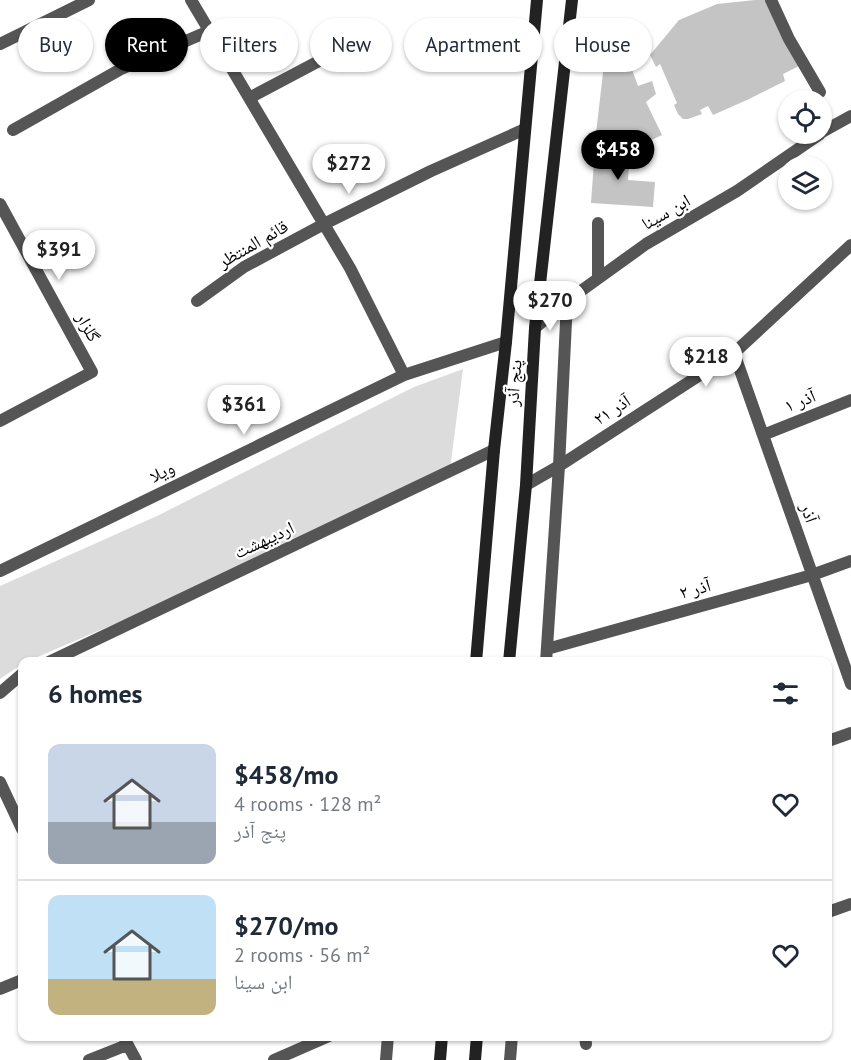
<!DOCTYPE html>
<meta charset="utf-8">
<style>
:root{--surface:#fff;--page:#f6f6f7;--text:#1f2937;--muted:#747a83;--line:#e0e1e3;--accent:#000}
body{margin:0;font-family:"PT Sans","Noto Naskh Arabic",sans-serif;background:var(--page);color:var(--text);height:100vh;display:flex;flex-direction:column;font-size:22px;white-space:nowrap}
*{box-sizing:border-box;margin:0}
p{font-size:20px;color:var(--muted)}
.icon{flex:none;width:33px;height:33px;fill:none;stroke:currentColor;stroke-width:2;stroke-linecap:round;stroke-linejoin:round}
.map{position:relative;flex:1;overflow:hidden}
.details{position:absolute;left:18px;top:657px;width:814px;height:384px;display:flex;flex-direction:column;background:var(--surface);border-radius:12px;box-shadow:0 2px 4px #0004}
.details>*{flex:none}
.banner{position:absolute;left:18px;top:18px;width:816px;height:54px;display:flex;gap:12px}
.controls{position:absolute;left:778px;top:90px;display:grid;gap:12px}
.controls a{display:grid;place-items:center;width:54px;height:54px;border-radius:50%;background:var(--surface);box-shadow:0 2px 4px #0004;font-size:30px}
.price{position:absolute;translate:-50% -51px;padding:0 14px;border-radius:21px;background:#fff;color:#222;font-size:20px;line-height:39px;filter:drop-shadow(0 2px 3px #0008)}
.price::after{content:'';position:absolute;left:50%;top:36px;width:18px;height:14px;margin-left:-9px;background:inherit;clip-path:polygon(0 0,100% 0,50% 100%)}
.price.active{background:var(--accent);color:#fff}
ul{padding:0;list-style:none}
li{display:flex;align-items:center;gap:18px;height:150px;padding:0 30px}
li+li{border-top:2px solid var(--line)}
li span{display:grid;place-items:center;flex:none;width:168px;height:120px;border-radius:12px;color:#555}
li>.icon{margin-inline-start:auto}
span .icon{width:72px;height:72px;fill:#fffc;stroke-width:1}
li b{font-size:26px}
h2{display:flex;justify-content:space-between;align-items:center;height:72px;padding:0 30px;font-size:26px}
.pill{padding:0 21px;border-radius:27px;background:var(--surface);box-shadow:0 2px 4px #0004;font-size:21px;line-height:54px}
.pill.active{background:var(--accent);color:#fff}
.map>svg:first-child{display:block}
.green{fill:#dcdcdc}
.building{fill:#c4c4c4}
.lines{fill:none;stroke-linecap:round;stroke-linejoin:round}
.service{stroke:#555;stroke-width:12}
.minor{stroke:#555;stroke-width:12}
.tertiary{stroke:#555;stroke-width:12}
.secondary{stroke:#222;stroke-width:12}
.labels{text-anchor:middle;stroke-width:4.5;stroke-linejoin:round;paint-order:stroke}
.street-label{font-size:18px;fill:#000;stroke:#fff}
</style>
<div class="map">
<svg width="851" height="1060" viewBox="0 0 851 1060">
<rect width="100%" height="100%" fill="#fff"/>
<path class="green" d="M463 369 450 469 215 581 28 661 22 662V664L0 679V586L157 516 414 387Z"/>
<path class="building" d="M755 0H766L799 66 783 74 785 81 747 100 713 115 708 106 700 110 702 114 688 119H683L678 114 674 105 677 103 660 64 656 67 650 55 679 20 717 4Z
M627 56 638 86 652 81 656 94 646 102 662 135 637 147 595 142 604 64Z
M595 147 630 150 628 180 655 182 653 207 591 203Z"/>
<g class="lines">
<path class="service" d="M598 223V278
M274 1060 329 1036"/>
<path class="minor" d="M191 0 350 268 404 375
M771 0 789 39 820 92
M0 44 89 0
M249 98 338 51
M13 130 121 69 209 31
M0 204 92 372 0 421
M197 301 244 267 324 224 431 171 525 129
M734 353 851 684
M763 435 851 400
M526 485 559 466 734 353 851 245
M0 571 404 375 506 342
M547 649 812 575 851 561
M49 662 494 450
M546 662 559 466 567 301
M0 693 22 674
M828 741 851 733
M0 782 22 829
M828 912 851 904
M0 989 22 980
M123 1036 136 1060
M585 1036 586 1044
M89 1060 127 1045
M386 1060 388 1036
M510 1060 512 1036"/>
<path class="tertiary" d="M822 132 851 116
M535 328 567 301 646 244 737 191 820 134"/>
<path class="secondary" d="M476 662 494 450 506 342 537 0
M509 662 526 485 535 328 572 0
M440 1060 442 1036
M475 1060 477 1036"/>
</g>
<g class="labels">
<g class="street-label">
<text transform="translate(666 212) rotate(-30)" y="6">ابن سینا</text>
<text transform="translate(253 244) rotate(-30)" y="6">قائم المنتظر</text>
<text transform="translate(88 327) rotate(61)" y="6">گلزار</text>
<text transform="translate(514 383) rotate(-86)" y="6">پنج آذر</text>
<text transform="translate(800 401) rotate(-22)" y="6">آذر ۱</text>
<text transform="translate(612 410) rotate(-33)" y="6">آذر ۲۱</text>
<text transform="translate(162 472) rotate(-26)" y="6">ویلا</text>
<text transform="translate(809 513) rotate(71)" y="6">آذر</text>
<text transform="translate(264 540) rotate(-25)" y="6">اردیبهشت</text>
<text transform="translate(695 589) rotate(-16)" y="6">آذر ۲</text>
</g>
</g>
</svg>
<div class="controls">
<a><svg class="icon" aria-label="locate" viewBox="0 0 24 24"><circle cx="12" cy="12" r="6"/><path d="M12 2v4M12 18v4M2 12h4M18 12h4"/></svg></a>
<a><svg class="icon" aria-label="layers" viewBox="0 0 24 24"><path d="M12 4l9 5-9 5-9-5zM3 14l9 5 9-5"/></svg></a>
</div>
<b class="price active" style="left:618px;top:181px">$458</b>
<b class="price" style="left:349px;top:195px">$272</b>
<b class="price" style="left:59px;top:281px">$391</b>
<b class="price" style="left:550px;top:332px">$270</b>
<b class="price" style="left:706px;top:388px">$218</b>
<b class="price" style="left:244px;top:436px">$361</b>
<div class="banner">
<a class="pill">Buy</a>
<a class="pill active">Rent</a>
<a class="pill">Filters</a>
<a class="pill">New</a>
<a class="pill">Apartment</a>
<a class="pill">House</a>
</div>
<section class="details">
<h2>6 homes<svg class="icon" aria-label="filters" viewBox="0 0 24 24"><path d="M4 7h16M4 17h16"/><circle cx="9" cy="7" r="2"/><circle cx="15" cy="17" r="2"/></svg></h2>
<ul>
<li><span style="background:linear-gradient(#c9d6e8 65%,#9aa5b1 0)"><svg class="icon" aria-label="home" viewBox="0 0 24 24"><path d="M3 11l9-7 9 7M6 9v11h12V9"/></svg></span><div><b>$458/mo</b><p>4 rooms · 128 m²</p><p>پنج آذر</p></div><svg class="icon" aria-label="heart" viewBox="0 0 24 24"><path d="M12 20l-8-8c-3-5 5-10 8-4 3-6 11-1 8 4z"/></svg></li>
<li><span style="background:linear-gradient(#bfe0f5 70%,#c2b280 0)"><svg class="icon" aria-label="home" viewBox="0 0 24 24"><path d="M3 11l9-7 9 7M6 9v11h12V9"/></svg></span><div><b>$270/mo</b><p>2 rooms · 56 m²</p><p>ابن سینا</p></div><svg class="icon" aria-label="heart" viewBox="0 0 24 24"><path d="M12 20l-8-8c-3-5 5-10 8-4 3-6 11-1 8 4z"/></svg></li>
</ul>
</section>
</div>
